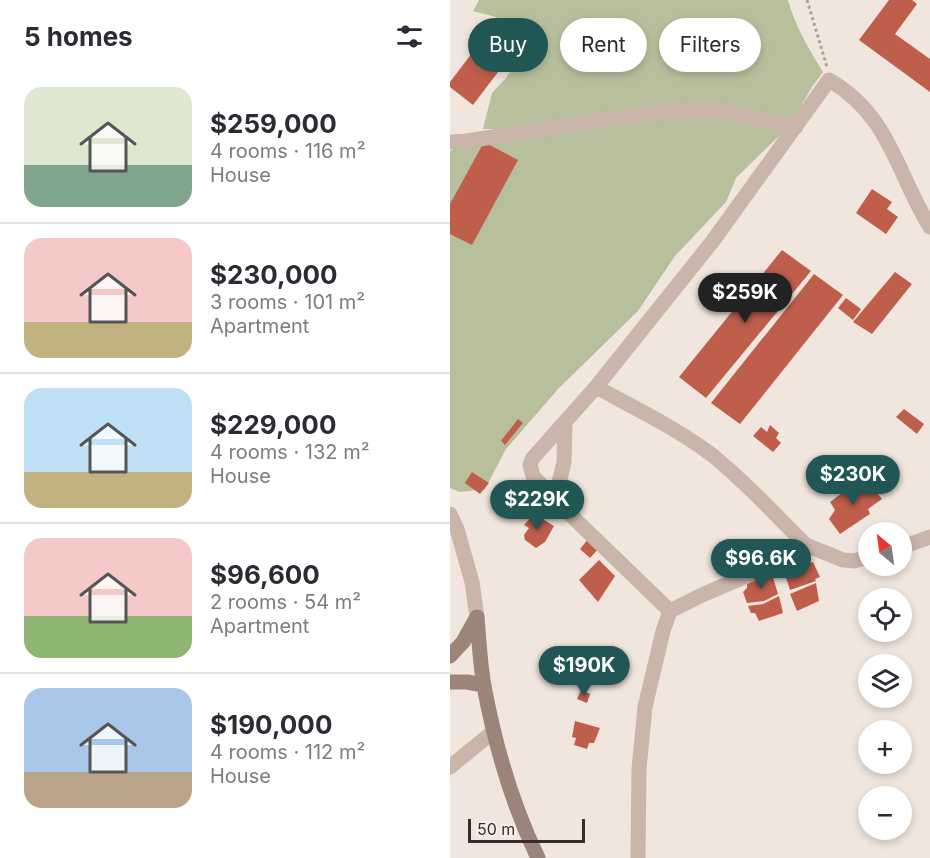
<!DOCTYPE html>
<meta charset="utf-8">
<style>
:root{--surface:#fff;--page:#f2f2f3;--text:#2b2b33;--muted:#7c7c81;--line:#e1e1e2;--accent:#205654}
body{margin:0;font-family:Inter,sans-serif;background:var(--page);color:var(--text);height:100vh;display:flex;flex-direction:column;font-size:22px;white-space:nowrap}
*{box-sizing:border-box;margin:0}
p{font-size:20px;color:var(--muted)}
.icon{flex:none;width:33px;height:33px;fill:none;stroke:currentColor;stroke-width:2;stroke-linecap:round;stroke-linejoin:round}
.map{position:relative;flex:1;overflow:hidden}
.side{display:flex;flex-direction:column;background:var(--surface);width:450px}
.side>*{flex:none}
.top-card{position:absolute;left:18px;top:18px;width:372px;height:54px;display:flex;gap:12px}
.needle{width:39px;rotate:331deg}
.buttons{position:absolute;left:408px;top:522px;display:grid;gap:12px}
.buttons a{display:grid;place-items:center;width:54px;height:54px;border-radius:50%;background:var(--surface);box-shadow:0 3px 9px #0003;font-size:30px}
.scale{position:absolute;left:18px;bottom:15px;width:117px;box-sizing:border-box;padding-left:6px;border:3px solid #362c29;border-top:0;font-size:16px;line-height:21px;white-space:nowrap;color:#362c29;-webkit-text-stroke:4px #f9f0e9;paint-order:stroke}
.price{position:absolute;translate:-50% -51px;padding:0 14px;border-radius:21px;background:var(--accent);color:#fff;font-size:20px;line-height:39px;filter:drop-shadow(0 2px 3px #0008)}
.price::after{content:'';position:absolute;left:50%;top:36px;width:18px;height:14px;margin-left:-9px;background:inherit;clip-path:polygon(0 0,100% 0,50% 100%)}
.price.on{background:#222;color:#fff}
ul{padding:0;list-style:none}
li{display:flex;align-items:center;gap:18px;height:150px;padding:0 24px}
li+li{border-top:2px solid var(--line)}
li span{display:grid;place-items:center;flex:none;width:168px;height:120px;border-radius:18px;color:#555}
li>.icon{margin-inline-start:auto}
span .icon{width:72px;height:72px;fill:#fffc;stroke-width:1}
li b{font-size:26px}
h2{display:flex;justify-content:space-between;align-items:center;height:72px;padding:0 24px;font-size:26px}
.chip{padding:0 21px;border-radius:27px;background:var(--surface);box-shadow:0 3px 9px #0003;font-size:21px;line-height:54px}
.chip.on{background:var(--accent);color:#fff}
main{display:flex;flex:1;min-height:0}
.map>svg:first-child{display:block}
.green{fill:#b7bf9d}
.building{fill:#c05e4c}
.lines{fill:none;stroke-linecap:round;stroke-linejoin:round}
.path{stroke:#b49f94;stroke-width:3;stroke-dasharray:3 3;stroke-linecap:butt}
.street{stroke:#c9b5a9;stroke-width:15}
.secondary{stroke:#9c847b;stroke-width:15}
</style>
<main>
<section class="side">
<h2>5 homes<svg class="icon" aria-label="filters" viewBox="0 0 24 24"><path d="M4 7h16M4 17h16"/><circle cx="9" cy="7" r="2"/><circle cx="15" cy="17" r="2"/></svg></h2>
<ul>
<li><span style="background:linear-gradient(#dfe7d0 65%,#7fa58c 0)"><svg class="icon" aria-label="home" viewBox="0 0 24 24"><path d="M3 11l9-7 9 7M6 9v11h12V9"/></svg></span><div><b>$259,000</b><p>4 rooms · 116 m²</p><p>House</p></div></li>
<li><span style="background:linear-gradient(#f6c9c9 70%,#c2b280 0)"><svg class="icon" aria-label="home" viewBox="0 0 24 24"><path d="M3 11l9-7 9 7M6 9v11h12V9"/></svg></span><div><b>$230,000</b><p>3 rooms · 101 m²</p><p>Apartment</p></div></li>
<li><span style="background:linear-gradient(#bfe0f5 70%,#c2b280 0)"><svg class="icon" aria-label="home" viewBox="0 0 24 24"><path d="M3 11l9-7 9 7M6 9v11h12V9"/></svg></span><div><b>$229,000</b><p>4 rooms · 132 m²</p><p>House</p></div></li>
<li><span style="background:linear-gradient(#f6c9c9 65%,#8fb573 0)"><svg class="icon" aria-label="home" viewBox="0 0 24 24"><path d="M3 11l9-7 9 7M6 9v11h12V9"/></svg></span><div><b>$96,600</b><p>2 rooms · 54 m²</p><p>Apartment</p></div></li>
<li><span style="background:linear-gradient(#a9c7e8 70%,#b9a48a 0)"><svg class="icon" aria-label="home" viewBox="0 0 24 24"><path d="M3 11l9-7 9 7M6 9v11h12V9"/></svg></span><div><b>$190,000</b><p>4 rooms · 112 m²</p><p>House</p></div></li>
</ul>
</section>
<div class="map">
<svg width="480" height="858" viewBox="0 0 480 858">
<rect width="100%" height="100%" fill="#f1e6dd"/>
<path class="green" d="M29 0H338C345 26 359 49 373 72L362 87 341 123 268 107 68 129H33L42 93 56 78 71 55 65 43 46 17 23 11Z
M247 114 283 119 334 131 286 178 276 202 225 256 188 311 109 388 56 449 35 489 10 492 0 488V151L21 140Z"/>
<path class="building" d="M439 0H462L467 4 445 34 480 59V92L409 40Z
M38 32 64 51 23 105 0 87V82Z
M34 142 68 160 22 245 0 234V204Z
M422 189 442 202 437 209 448 217 436 234 406 213Z
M332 250 361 271 256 398 229 377Z
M445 272 462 284 422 334 403 322Z
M364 274 393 295 290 424 261 403Z
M396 298 411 309 403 320 388 308Z
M454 409 474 424 467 434 446 417Z
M68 419 73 423 55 445 51 441Z
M320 425 329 433 326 438 331 443 323 452 303 436 311 427 317 432Z
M22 472 39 483 30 494 15 483Z
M407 482 412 488 419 483 432 499 418 509 420 514 390 534 379 519 385 510 380 502Z
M84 514 104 526 95 542 86 548 75 540 74 535 79 528 74 525Z
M139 538 149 548 140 558 130 549Z
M149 560 165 576 148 602 129 580Z
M356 560 358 564 363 562 370 577 365 579 366 581 340 590 333 568Z
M322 574 328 594 314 601 297 603 293 592 297 588V584Z
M366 583 369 601 347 611 340 594Z
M329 596 333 613 309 621 305 613H301L298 606 313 604Z
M131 690 140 694 137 703 127 699Z
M125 721 150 728 144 743H139L137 749 124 745 126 738 122 737Z"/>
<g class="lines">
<path class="path" d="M357 0 377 67"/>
<path class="street" d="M0 142 16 141 194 114 229 111 267 110 346 127
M146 387C185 408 226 428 262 455 296 482 325 515 356 545
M105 500 114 462 115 422
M0 514 7 529 22 582 27 617
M452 547 480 537
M220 611 105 500 83 476 80 465 82 459 146 387 262 242 379 80C440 115 446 172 480 227
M0 767 44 731
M188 858 189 769 195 707 213 631 220 611 252 595 308 571 356 545 393 560 404 561 418 557"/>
<path class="secondary" d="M27 617C29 640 30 663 34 686 45 745 62 804 88 858
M0 656 13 642 27 617
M0 682H17L34 685"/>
</g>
</svg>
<div class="buttons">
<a><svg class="needle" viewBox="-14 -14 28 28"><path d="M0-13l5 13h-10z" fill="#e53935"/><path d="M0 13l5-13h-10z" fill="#7c7c81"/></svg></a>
<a><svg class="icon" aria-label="locate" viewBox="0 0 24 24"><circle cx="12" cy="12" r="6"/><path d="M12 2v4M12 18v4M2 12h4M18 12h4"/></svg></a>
<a><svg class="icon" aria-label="layers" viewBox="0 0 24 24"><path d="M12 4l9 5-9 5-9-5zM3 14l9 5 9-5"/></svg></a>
<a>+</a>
<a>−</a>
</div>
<div class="scale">50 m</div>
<b class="price on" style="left:295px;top:324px">$259K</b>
<b class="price" style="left:403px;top:506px">$230K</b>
<b class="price" style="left:87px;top:531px">$229K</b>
<b class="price" style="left:311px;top:590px">$96.6K</b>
<b class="price" style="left:134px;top:697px">$190K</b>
<div class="top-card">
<a class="chip on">Buy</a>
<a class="chip">Rent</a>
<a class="chip">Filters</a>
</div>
</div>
</main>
